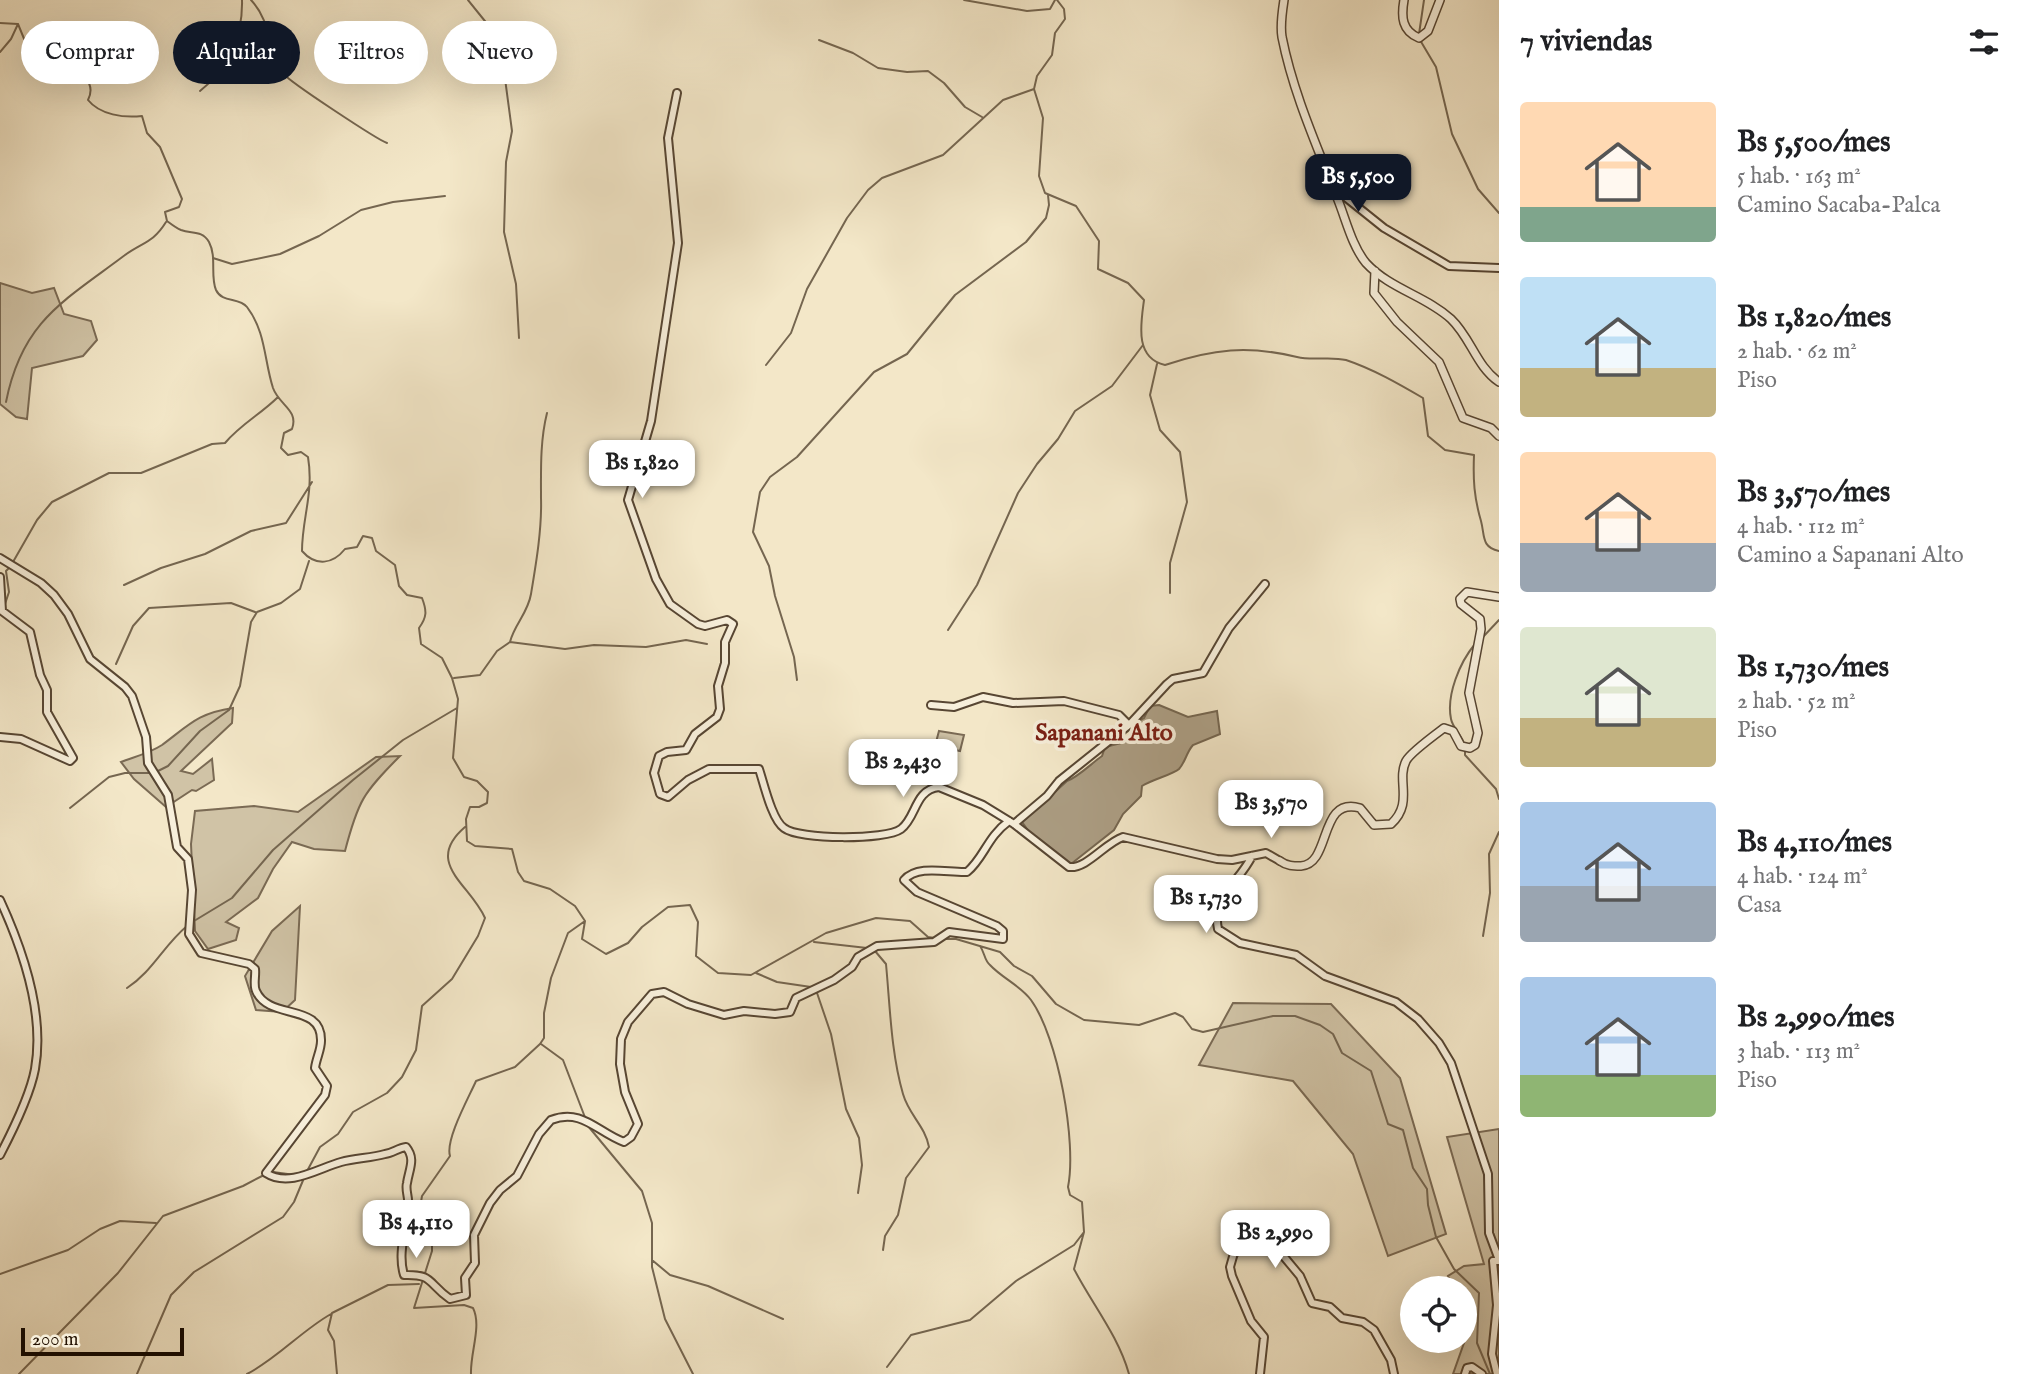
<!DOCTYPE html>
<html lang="es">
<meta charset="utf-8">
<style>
:root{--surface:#fff;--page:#f6f6f6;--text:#202124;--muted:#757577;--accent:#111827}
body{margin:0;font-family:"IM FELL English",serif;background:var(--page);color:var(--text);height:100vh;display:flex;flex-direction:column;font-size:26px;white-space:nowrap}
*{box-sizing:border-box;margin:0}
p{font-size:23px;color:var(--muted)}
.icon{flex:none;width:38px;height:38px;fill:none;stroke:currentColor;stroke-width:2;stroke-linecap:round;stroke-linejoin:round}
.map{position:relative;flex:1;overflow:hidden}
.details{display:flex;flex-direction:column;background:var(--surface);width:525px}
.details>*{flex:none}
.banner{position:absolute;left:21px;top:21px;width:665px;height:63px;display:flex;gap:14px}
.controls{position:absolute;left:1400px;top:1276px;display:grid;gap:14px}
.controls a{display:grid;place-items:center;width:77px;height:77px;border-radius:50%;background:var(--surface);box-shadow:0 7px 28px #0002;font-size:35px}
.scale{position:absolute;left:21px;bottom:18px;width:163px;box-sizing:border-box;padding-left:7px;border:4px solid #231101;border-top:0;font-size:19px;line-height:24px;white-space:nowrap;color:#231101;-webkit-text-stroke:5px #f7efdb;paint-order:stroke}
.price{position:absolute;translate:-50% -60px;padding:0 16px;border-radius:14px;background:#fff;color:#222;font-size:23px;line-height:46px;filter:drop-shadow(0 2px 4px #0008)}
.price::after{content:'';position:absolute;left:50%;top:42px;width:21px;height:16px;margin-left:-10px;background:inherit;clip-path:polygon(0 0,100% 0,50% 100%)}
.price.on{background:var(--accent);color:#fff}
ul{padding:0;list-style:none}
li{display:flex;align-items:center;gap:21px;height:175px;padding:0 21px}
li span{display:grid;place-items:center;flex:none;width:196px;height:140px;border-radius:7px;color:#555}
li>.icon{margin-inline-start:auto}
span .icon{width:84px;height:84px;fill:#fffc;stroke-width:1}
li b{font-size:30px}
h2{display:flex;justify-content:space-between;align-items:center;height:84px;padding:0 21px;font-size:30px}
.pill{padding:0 24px;border-radius:32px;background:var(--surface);box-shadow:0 7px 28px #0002;font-size:24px;line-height:63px}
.pill.on{background:var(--accent);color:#fff}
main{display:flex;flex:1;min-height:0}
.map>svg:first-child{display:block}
.green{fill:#d0c3a6;stroke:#7a6a54;stroke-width:2}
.water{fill:#ac9e84;stroke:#756650;stroke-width:2}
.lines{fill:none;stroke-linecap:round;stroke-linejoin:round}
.stream{stroke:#756650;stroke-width:2}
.minor-casing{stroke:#574633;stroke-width:10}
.tertiary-casing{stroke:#574633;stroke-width:10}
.minor{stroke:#f7efdb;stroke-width:6}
.tertiary{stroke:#f7efdb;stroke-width:7}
.labels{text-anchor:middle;stroke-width:7;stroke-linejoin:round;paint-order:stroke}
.quarter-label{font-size:24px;font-weight:bold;fill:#7a1f14;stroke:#f7efdb}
</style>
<main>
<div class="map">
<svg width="1499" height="1374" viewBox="0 0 1499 1374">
<rect width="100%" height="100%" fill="#f3e7c8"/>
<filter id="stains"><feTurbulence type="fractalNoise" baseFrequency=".00286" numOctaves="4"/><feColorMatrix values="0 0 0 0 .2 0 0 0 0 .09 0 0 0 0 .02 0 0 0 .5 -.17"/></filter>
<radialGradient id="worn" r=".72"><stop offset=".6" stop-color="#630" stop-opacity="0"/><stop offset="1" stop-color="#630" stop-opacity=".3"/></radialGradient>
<path class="green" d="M0 283 32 293 54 288 64 314 91 321 97 340 83 356 32 368 27 419 16 417 0 404Z
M233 708 232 723 181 771 193 774 212 759 214 780 196 791 192 790 166 807 134 779 121 762C134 757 150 753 162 745 189 725 198 713 233 708Z
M939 731 964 735 960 751 935 746Z
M400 756C363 793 358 801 345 851L314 849 292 842 273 869 258 898 226 922 239 928 236 940 208 949 195 931 191 844 195 811 254 806 298 812 376 757Z
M300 906 295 1000 282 1012 256 1010 245 976 272 931Z
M1233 1003 1331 1004 1400 1078 1446 1234 1388 1256 1353 1154 1293 1081 1199 1065Z
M1499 1129V1374H1453L1465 1340V1288H1453L1448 1276 1464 1266 1484 1264 1447 1137Z"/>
<path class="water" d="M1159 705 1188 717 1217 711 1220 734 1193 745C1186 753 1186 761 1179 769 1174 774 1151 780 1142 786L1141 796 1123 814 1114 830 1071 864 1066 863 1030 833 1022 822 1067 781C1078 777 1092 763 1102 756L1105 747 1130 741 1137 722 1144 718 1150 706Z"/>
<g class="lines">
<path class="stream" d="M251 0C270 20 270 50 284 74 288 81 378 140 387 143
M468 0 497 36 502 56 512 131 506 162 504 232 516 284 519 338
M964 0 1027 11 1050 9 1055 0
M1057 0 1064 9 1065 19 1055 33 1052 55 1037 76 1034 89 1043 118 1039 176 1045 193 1076 206 1099 241 1098 269 1128 283 1144 300C1141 323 1134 358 1165 365 1213 349 1248 345 1297 357 1313 361 1330 356 1346 360 1373 369 1399 384 1423 398L1428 436 1445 450 1474 455C1473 480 1474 497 1481 521 1485 536 1481 547 1499 551
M0 23 18 24 27 46 58 65 73 64C84 77 96 84 88 100 100 115 124 118 142 116L147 133 160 147 182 199 179 207 165 212 167 221C171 224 176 228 181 230 192 234 202 230 209 242 217 257 210 276 216 290 222 303 239 297 247 307 266 332 264 360 273 388 279 405 299 410 292 429L284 433 281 448 288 455 301 452 308 457C314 493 302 518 302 551 316 567 333 564 345 549L357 547 363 536 372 538 376 551 395 565 399 586 407 595 422 598C427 611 427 617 419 628L421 644 442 658 452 678 458 699 453 758 464 777 477 781 488 792 487 803 479 807H470L466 819 467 841 475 846 512 849 518 872 524 881 550 889 575 906 585 921 582 939 606 954 628 943 642 927 668 907 690 905 698 922 696 956 718 973 751 975 826 933 876 918 910 921 928 937 935 938
M1419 34 1424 0
M819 40 853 53 878 68 907 72 928 71 944 83 965 107 982 117
M1420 40 1436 67 1452 134 1478 189 1499 213
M0 52 11 39 18 24
M200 91C228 69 243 37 242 0
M213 258 232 264 280 254 319 236 361 210 393 202 445 196
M1157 364 1150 395 1160 430 1180 452 1187 502 1170 563V593
M766 365 791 333 807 289 847 218 868 190 882 178 943 155 1003 100 1034 89
M6 402C22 321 64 301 125 255 143 242 153 243 166 222
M13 562 37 520 52 502 109 473H141L212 444 225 443C241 424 261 414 278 397
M124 585 161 568 205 554 251 531 286 523 312 482
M4 607 9 592 6 571 10 567
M948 630 977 585 1018 493 1037 464 1058 439 1075 411 1112 386 1143 345
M1482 638 1499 620
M510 642C514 625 528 613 531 594 536 564 542 529 541 498 541 470 540 441 547 413
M116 664 133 626 149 608 231 603 255 612
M454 678 480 675 497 651 510 642 565 649 594 645 646 647 686 640 707 644
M797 680 794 657 775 596 769 566 753 532 760 492 770 477 797 457 874 372 907 354 955 295 1026 242 1046 218 1049 205 1048 195
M1464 744C1462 735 1453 729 1451 719 1446 695 1460 662 1475 644
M1465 750V755L1496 789 1499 799
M158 771 168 766 200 731 229 710 240 686 251 622 257 612 281 603 300 589 309 561
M70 808 109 777 125 773H152
M194 921 232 898 273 850 353 780 403 740 457 708
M1483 936 1490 893 1489 854 1499 832
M944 939H956L1000 952 1014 966 1032 976 1056 1004 1084 1020 1139 1025 1175 1013 1183 1017 1192 1029 1203 1032 1273 1016H1295L1320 1025 1333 1034 1342 1053 1371 1071 1388 1124 1403 1130 1413 1168 1427 1189 1428 1205 1436 1237 1454 1269 1479 1293 1477 1343 1490 1374
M814 942 867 948
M980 946C985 953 984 960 990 965 1002 978 1021 986 1031 1000 1058 1037 1077 1143 1068 1187L1070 1195 1082 1202 1084 1232 1074 1269C1092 1304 1118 1335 1129 1374
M875 951 886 964C890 1006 891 1053 903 1094 909 1115 925 1126 929 1147L906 1178 898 1215 885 1236 883 1250
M756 973 777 982 811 987
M127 988C152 972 164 945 187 926
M816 990 831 1034 846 1109 859 1138 862 1165 858 1193
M541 1044 563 1060 586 1120
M588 1126 642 1191 652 1223V1267L665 1319 693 1374
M273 1172 295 1175
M306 1173 320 1147 338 1134 353 1112 387 1093 402 1077 416 1050 422 1006 452 979 478 936 485 918C470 884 423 863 465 827
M652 1260 670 1275 708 1286 783 1319
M0 1274 68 1250 100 1229 120 1221 156 1223
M887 1367 911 1335 970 1320 1016 1281 1074 1245 1084 1232
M19 1374 118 1273 163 1216 243 1186 264 1175
M137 1374 171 1295 194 1272 283 1217 294 1202 304 1178
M247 1374C278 1358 301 1331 331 1314
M337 1374 334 1341 328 1330 332 1313 388 1285 419 1284
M471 1374C470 1353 482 1326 473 1308L464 1305 414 1308 432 1251V1244L423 1236 419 1214 422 1196 450 1156C445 1140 469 1097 476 1081L515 1067 540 1044 544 1038V1013L551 978 568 933 585 921"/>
<defs>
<path id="minor" d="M677 93 668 138 678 243 651 421 628 500 656 579 670 604 698 624 705 626 727 620 733 624 725 642V663L718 686 720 709 717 717 695 734 686 750 667 752 659 756 654 773 660 794 668 797 688 780 709 769H759C764 784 772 820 784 828 799 840 886 840 901 829 917 817 914 790 939 787L983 805 1014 824 1069 867C1087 869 1105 843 1123 837L1217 859 1232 860 1266 853 1280 861
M1334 188 1384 228 1449 266 1499 268
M0 558 41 583 54 595 68 614 90 659 125 687 132 696 146 737 148 763 168 795 177 847 188 859 192 890 189 934 201 953 249 964 255 969C256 975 253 985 256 991 269 1021 322 1002 321 1041 321 1050 316 1059 315 1068L327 1086 325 1095 266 1173C289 1188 319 1168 341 1162 356 1158 371 1158 385 1154 393 1153 398 1148 406 1147 416 1159 409 1169 407 1183 405 1190 409 1197 408 1204 407 1228 397 1252 404 1275 434 1274 427 1283 450 1299L466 1295 465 1278 475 1263 474 1235 490 1203 500 1190 517 1176 539 1134 551 1120C582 1108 597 1132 624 1142L631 1137 638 1124 625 1092 620 1064 621 1039 628 1022 652 994 664 992 688 1004 724 1015 744 1011 775 1014 790 1012 796 998 834 980 852 967 858 957 877 946 934 942 949 932 1003 939V931L997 926 917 892 904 880C918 864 948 873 967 872 984 858 987 837 1009 821
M0 577 2 611 30 632 40 675 47 690V712L73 758 70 761 21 739 0 737
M931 705 954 707 983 697 1013 703 1064 701 1119 715 1129 725
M1014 824 1047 796 1059 781 1129 725 1167 684 1173 679 1203 673 1229 628 1265 584
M1252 856C1239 883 1211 897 1218 929L1240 943 1296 955 1325 976 1396 1002 1418 1019 1439 1043 1451 1063 1488 1174 1489 1233 1499 1260
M0 900C23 950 45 1013 35 1069 30 1096 13 1130 0 1155
M1260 1374 1264 1337 1251 1321 1232 1276 1230 1267 1234 1253 1254 1242 1275 1246 1300 1276 1312 1303 1330 1307 1342 1318 1363 1322 1374 1330 1391 1360 1394 1374
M1465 1374 1467 1368 1472 1367 1482 1374
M1497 1374 1492 1354 1497 1305 1493 1261H1499"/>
<path id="tertiary" d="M1284 0C1282 13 1280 25 1282 37 1293 93 1317 146 1338 200 1346 220 1352 246 1366 263 1390 289 1426 296 1451 319 1471 338 1476 366 1499 382
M1404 0C1401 17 1402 31 1419 38L1428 31 1440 0
M1375 271 1374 293 1397 322 1439 362 1463 418 1491 428 1499 436
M1280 861C1287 866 1293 866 1301 866 1332 864 1318 796 1360 808L1374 825 1391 824C1414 803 1396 781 1406 761 1410 753 1436 734 1444 728L1453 731 1461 746 1470 748 1475 745 1478 733 1469 693 1481 629 1480 619 1461 604 1460 599 1467 592 1499 597"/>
</defs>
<use href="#minor" class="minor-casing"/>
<use href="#tertiary" class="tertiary-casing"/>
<use href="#minor" class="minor"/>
<use href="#tertiary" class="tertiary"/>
</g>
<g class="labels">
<g class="quarter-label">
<text x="1104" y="740">Sapanani Alto</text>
</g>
</g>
<rect width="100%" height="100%" filter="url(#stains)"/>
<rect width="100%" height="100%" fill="url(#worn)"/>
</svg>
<div class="controls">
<a><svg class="icon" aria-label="locate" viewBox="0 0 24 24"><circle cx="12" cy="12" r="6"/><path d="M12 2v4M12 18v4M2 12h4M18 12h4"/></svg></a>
</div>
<div class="scale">200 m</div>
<b class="price on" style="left:1358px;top:214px">Bs 5,500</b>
<b class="price" style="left:642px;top:500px">Bs 1,820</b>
<b class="price" style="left:903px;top:799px">Bs 2,430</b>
<b class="price" style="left:1271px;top:840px">Bs 3,570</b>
<b class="price" style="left:1206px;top:935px">Bs 1,730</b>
<b class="price" style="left:416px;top:1260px">Bs 4,110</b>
<b class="price" style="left:1275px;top:1270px">Bs 2,990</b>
<div class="banner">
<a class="pill">Comprar</a>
<a class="pill on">Alquilar</a>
<a class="pill">Filtros</a>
<a class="pill">Nuevo</a>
</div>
</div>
<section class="details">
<h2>7 viviendas<svg class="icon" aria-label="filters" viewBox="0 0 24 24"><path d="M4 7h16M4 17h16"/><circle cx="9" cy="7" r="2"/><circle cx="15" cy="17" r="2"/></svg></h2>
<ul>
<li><span style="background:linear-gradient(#ffd9b3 75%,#7fa58c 0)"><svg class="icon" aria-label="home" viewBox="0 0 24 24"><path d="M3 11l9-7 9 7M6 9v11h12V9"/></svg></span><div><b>Bs 5,500/mes</b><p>5 hab. · 163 m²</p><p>Camino Sacaba-Palca</p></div></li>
<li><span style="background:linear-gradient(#bfe0f5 65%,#c2b280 0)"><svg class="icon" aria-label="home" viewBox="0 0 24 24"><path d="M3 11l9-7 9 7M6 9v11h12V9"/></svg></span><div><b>Bs 1,820/mes</b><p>2 hab. · 62 m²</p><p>Piso</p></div></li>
<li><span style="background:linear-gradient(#ffd9b3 65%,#9aa5b1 0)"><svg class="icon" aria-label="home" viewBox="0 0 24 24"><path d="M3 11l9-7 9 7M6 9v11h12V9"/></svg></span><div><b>Bs 3,570/mes</b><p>4 hab. · 112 m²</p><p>Camino a Sapanani Alto</p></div></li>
<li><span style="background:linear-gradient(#dfe7d0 65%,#c2b280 0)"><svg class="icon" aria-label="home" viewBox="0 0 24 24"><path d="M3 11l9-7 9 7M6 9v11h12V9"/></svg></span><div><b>Bs 1,730/mes</b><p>2 hab. · 52 m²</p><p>Piso</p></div></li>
<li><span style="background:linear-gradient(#a9c7e8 60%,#9aa5b1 0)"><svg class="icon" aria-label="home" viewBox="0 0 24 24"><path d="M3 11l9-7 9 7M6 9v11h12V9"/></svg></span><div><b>Bs 4,110/mes</b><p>4 hab. · 124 m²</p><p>Casa</p></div></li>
<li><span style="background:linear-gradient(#a9c7e8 70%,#8fb573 0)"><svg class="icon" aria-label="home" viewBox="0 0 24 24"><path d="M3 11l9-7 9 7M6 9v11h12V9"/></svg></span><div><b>Bs 2,990/mes</b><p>3 hab. · 113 m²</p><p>Piso</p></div></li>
</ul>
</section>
</main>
